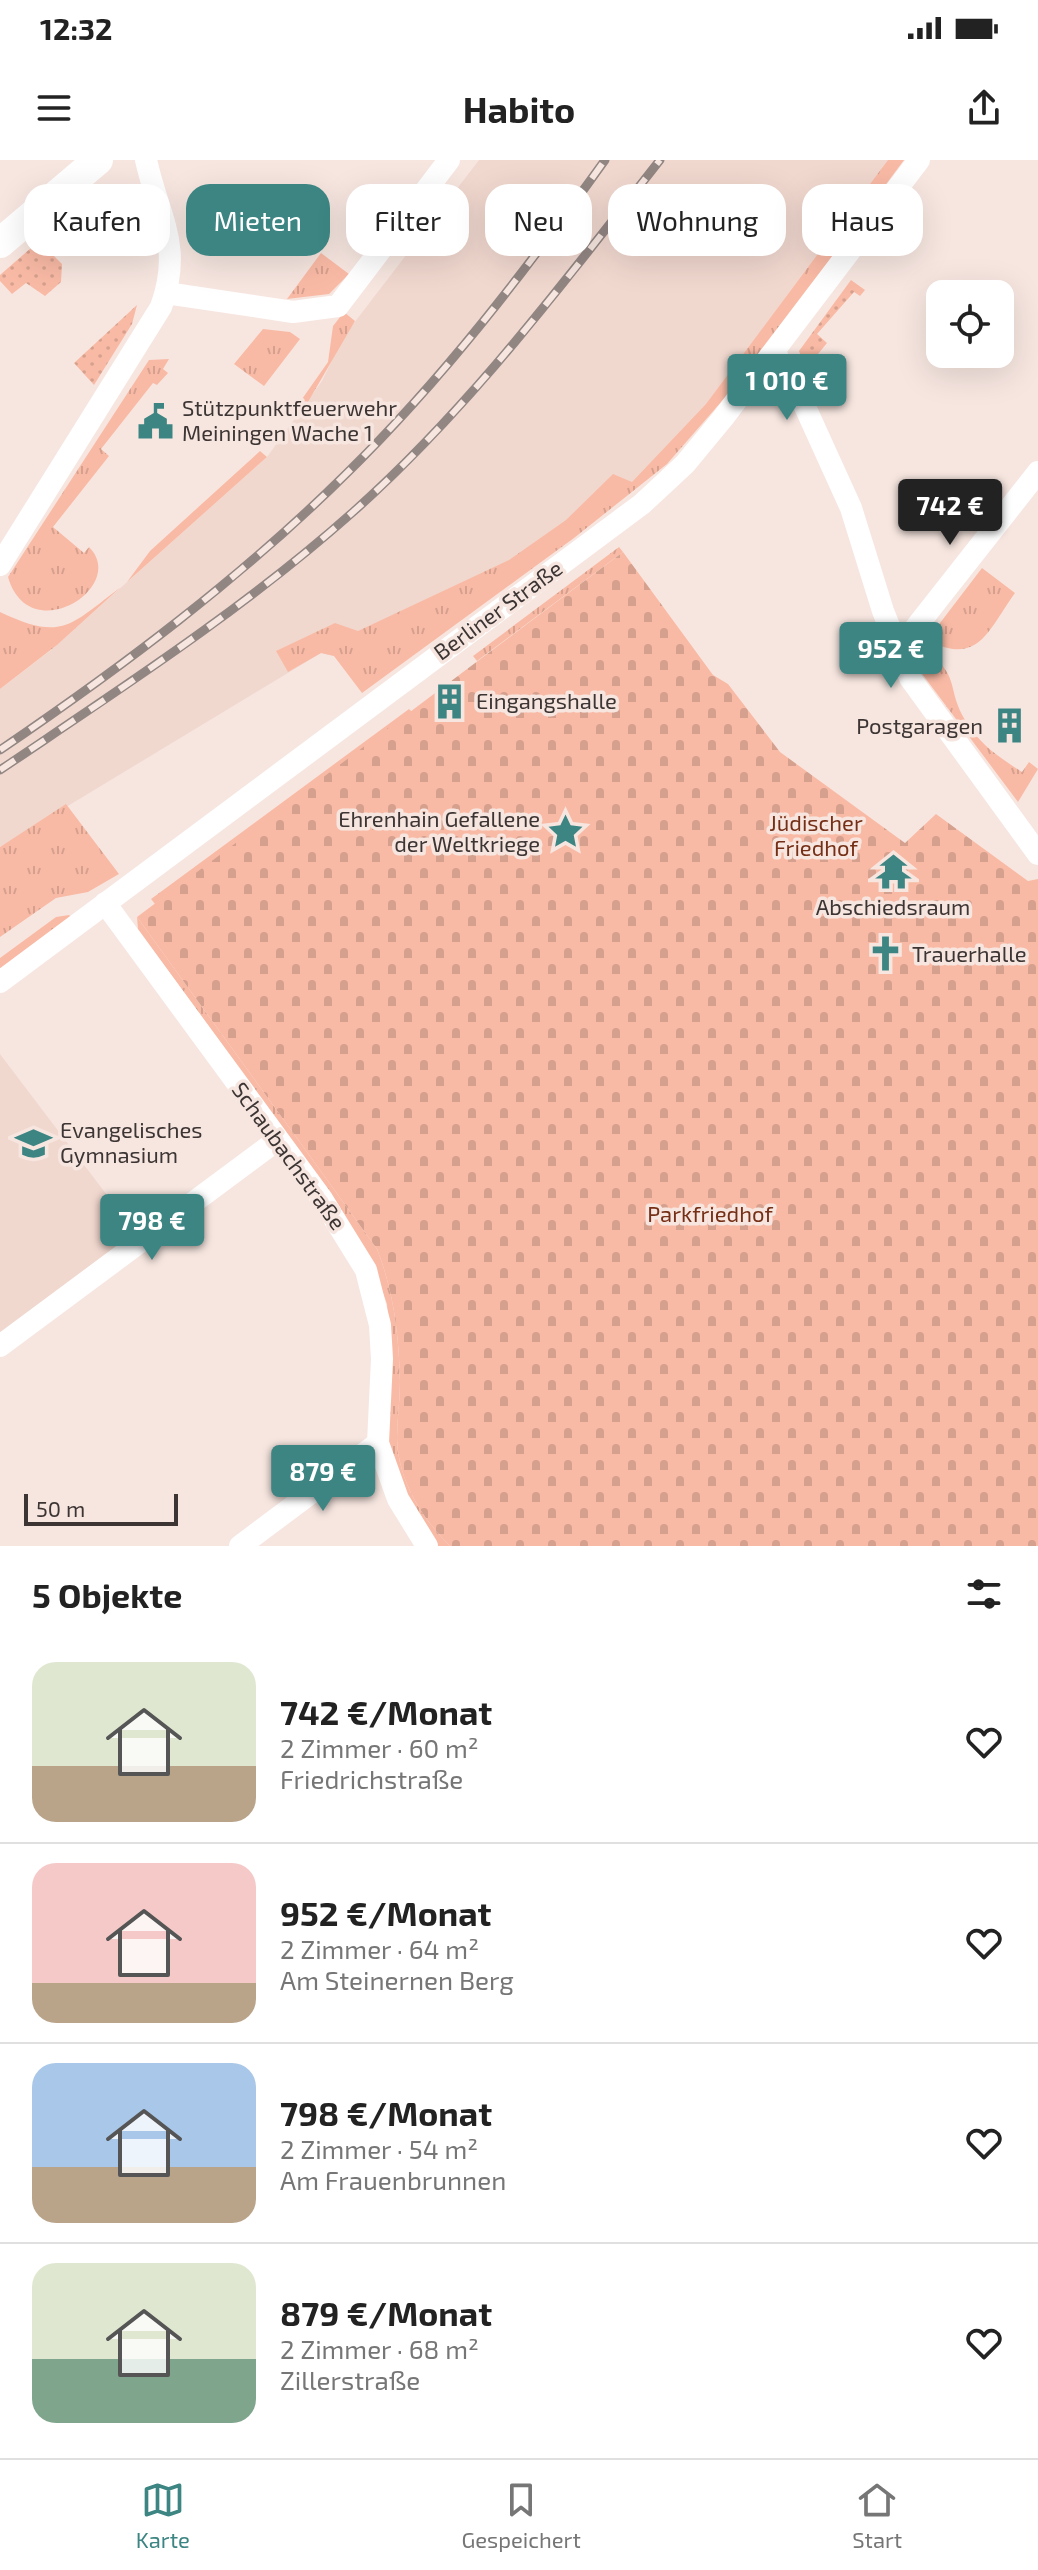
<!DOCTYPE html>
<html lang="de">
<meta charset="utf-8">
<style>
:root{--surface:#fff;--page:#f2f2f2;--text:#222;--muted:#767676;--line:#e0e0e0;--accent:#3c8583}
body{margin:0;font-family:"Exo 2",sans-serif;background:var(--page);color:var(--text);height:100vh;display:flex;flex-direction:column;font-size:30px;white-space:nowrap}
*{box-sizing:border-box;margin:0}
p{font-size:26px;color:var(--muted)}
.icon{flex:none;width:44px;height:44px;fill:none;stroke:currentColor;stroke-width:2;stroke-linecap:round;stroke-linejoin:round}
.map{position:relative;height:1386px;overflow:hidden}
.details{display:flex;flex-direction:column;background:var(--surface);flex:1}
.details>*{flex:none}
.guide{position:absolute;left:24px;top:24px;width:990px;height:72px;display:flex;gap:16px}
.controls{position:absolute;left:926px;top:120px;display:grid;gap:16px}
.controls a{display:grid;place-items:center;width:88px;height:88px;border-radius:16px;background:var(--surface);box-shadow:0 8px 32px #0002;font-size:40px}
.scale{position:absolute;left:24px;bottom:20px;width:154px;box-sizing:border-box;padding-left:8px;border:4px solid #3c3533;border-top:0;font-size:22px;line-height:28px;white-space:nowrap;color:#3c3533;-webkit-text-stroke:6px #f7e6e0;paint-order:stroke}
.price{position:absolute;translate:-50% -68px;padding:0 18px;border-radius:8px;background:var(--accent);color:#fff;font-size:26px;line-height:52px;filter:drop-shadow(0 2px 4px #0008)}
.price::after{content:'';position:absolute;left:50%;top:48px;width:24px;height:18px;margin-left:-12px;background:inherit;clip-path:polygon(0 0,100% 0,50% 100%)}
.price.on{background:#222;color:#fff}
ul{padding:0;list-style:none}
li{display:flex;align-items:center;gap:24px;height:200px;padding:0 32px}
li+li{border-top:2px solid var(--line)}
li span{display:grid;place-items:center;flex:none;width:224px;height:160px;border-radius:24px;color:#555}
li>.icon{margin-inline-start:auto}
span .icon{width:96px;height:96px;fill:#fffc;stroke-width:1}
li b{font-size:34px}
h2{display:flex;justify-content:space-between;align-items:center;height:96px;padding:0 32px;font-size:34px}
.chip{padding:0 28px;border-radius:24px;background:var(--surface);box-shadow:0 8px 32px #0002;font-size:28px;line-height:72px}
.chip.on{background:var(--accent);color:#fff}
.status{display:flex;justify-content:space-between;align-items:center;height:56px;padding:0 40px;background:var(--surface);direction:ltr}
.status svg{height:22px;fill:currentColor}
header{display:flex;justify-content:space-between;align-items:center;height:104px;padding:0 32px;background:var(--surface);font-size:36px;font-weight:700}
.menu{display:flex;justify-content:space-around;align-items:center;height:112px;border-top:2px solid var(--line);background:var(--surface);font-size:22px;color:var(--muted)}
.menu a{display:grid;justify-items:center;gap:4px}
.menu .on{color:var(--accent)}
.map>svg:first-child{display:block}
.built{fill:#f1d8cf}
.grass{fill:url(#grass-tufts)}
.cemetery{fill:url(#cemetery-stones)}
.park{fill:url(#park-dots)}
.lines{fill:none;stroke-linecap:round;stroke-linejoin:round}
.street{stroke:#fff;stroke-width:22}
.secondary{stroke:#fff;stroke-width:30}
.rail-casing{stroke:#928683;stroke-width:9}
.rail{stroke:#f7e6e0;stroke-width:6;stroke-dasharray:18;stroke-linecap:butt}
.labels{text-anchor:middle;stroke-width:7;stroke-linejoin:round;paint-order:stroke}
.poi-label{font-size:22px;fill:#3c3533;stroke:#f7e6e0;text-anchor:start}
.street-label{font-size:22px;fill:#3c3533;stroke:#f7e6e0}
.park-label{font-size:22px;fill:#752f16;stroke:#f7e6e0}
</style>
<div class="status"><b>12:32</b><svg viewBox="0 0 49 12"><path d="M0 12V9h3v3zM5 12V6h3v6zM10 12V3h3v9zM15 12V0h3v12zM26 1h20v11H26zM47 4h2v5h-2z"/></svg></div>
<header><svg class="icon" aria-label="menu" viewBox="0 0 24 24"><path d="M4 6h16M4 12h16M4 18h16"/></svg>Habito<svg class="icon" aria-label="share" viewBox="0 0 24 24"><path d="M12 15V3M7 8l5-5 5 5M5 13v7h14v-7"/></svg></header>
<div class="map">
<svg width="1038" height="1386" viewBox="0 0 1038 1386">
<defs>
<pattern id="grass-tufts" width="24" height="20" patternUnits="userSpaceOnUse" patternTransform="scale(2)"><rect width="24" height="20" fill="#f9baa5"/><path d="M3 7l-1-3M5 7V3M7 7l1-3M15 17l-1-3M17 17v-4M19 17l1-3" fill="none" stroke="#d6a08e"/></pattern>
<pattern id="cemetery-stones" width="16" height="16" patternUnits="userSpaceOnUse" patternTransform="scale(2)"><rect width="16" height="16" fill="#f9baa5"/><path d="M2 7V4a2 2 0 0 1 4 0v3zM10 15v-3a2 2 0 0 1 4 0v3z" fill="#d6a08e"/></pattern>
<pattern id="park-dots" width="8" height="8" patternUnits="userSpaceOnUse" patternTransform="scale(2)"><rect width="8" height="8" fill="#f9baa5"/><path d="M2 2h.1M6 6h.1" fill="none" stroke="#d6a08e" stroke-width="1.8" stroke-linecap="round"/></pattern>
</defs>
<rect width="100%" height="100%" fill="#f7e6e0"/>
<path class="built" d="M479 0H899L685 283 362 532 334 496 321 493 0 687V529L51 490 267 297 322 221 344 176Z
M0 894 135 1072 0 1174Z"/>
<path class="grass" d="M888 0H904L742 218 667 304 574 378 362 533 334 496 321 493 288 512 276 491 335 463 358 471 509 400 566 360 613 314 632 322 706 244Z
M321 93 349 114 329 134 287 139Z
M344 152 355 161 301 254 295 249 328 202 333 166Z
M263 169 290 172 300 179 264 226 234 204Z
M169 199 163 209 168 213 157 225 153 223 101 289 109 296 53 367 84 393 89 387C129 427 29 490 8 417L149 200Z
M260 291 267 297 127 422 150 391Z
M619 387 623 392 477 501 473 496Z
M982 408 1015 433C988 470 979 507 927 480Z
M121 427 57 485 0 529V452C63 482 70 465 121 427Z
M921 488C963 515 945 528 966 561 980 585 999 597 1022 612L1029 602 1038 609 1018 642 920 511 917 501Z
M409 549 413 553 155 744 151 739Z
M66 644 119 714 88 732 56 738 0 777V687Z
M69 755 71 757 0 810V798L56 757Z
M137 757 377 1089C394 1132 399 1176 400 1222 400 1241 397 1259 397 1278 398 1320 421 1357 450 1386H438L409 1346 387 1282 390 1195 387 1144 371 1099 337 1043 138 769Z"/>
<path class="cemetery" d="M623 392 713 515 728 524 780 592 905 683 936 654 1028 721 1038 719V1386H450C421 1357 398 1320 397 1278 397 1259 400 1241 400 1222 399 1176 394 1132 377 1089L137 757Z"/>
<path class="park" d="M55 67 60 71 44 86 62 104 61 122 45 136 26 123 12 134 0 121V115Z
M851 120 865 130 860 136 854 132 817 174 827 183 818 194 831 206 827 215 808 214 799 191Z
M137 145 132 164 94 225 74 203Z"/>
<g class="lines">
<path class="street" d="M166 133 293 152 338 146 449 0
M774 191 801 238 851 348 883 451 910 518 1038 694
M0 405 161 147C183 85 159 59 146 0
M898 490 1038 312
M105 743 322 1039 366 1110 380 1165 382 1199 378 1283 398 1339 427 1386
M0 822 642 344 685 304 723 258 919 0
M0 1186 276 981
M240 1386 378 1283"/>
<path class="secondary" d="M0 83 98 0"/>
<defs>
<path id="rail" d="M0 590C122 507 241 418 346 314 443 219 526 110 605 0
M0 610C120 529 244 449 353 352 470 248 563 123 660 0"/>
</defs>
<use href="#rail" class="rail-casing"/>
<use href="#rail" class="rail"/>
</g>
<defs>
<symbol id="civic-bare" viewBox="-9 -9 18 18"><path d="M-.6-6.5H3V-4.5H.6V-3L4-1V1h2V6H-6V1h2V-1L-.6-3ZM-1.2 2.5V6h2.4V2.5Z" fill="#3c8583" stroke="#f7e6e0" stroke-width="2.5" paint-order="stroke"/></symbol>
<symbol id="building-bare" viewBox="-9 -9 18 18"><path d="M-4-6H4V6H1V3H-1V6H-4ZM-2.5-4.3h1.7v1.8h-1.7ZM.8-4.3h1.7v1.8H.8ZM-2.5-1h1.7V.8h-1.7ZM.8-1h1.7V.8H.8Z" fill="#3c8583" stroke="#f7e6e0" stroke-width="2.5" paint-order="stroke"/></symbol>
<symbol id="sight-bare" viewBox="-9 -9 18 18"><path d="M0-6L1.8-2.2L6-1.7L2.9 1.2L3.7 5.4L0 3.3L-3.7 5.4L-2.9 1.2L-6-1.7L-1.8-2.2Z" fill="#3c8583" stroke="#f7e6e0" stroke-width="2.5" paint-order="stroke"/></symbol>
<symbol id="temple-bare" viewBox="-9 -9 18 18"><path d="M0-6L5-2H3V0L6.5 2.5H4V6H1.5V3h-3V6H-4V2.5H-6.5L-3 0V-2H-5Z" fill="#3c8583" stroke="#f7e6e0" stroke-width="2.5" paint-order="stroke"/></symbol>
<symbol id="church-bare" viewBox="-9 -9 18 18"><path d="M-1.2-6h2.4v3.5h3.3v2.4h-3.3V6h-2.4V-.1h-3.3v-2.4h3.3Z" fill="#3c8583" stroke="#f7e6e0" stroke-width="2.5" paint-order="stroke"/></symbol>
<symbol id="school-bare" viewBox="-9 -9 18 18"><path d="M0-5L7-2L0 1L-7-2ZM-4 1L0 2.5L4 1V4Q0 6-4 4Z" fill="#3c8583" stroke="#f7e6e0" stroke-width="2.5" paint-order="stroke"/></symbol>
</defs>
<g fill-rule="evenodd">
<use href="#civic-bare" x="130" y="236" width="51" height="51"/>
<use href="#building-bare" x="424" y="516" width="51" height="51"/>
<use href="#building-bare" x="984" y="540" width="51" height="51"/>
<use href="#sight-bare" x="540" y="646" width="51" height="51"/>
<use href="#temple-bare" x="868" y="686" width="51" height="51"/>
<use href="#church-bare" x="860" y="768" width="51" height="51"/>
<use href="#school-bare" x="8" y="958" width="51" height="51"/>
</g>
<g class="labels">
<g class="poi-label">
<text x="182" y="256">Stützpunktfeuerwehr<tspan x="182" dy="25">Meiningen Wache 1</tspan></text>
<text x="476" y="549">Eingangshalle</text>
<text x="983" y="574" text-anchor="end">Postgaragen</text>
<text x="540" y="667" text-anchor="end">Ehrenhain Gefallene<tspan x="540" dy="25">der Weltkriege</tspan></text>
<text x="893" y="755" text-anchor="middle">Abschiedsraum</text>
<text x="912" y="802">Trauerhalle</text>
<text x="60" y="978">Evangelisches<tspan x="60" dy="25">Gymnasium</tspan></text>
</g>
<g class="street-label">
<text transform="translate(498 450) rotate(-36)" y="8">Berliner Straße</text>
<text transform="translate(289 996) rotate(54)" y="8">Schaubachstraße</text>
</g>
<g class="park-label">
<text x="816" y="671">Jüdischer<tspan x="816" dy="25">Friedhof</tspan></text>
<text x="710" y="1062">Parkfriedhof</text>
</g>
</g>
</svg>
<div class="controls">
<a><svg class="icon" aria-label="locate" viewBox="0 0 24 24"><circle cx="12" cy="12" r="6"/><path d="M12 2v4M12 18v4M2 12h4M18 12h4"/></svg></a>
</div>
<div class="scale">50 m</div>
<b class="price" style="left:787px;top:262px">1 010 €</b>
<b class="price on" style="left:950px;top:387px">742 €</b>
<b class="price" style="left:891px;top:530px">952 €</b>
<b class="price" style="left:152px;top:1102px">798 €</b>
<b class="price" style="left:323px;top:1353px">879 €</b>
<div class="guide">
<a class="chip">Kaufen</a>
<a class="chip on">Mieten</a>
<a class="chip">Filter</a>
<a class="chip">Neu</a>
<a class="chip">Wohnung</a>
<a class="chip">Haus</a>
</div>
</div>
<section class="details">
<h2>5 Objekte<svg class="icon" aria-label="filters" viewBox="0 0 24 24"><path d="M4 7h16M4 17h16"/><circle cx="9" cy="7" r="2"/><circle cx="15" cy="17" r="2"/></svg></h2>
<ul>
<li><span style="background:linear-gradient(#dfe7d0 65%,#b9a48a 0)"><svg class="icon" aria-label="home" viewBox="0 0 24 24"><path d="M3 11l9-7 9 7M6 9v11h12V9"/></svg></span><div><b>742 €/Monat</b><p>2 Zimmer · 60 m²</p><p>Friedrichstraße</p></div><svg class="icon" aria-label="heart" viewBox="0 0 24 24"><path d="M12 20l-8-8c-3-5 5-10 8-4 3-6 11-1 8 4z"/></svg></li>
<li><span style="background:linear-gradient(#f6c9c9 75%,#b9a48a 0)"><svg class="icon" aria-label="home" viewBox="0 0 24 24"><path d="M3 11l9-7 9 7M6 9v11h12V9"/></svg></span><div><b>952 €/Monat</b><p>2 Zimmer · 64 m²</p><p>Am Steinernen Berg</p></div><svg class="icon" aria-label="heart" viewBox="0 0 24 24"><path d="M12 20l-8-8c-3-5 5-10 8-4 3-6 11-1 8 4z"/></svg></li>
<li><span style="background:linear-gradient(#a9c7e8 65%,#b9a48a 0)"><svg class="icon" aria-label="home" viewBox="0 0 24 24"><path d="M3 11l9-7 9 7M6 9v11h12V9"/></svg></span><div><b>798 €/Monat</b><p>2 Zimmer · 54 m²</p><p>Am Frauenbrunnen</p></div><svg class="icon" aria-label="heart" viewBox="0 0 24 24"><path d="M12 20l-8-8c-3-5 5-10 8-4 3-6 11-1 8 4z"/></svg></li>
<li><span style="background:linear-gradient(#dfe7d0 60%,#7fa58c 0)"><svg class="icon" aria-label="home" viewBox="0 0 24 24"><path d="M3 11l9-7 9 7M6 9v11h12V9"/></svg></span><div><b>879 €/Monat</b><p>2 Zimmer · 68 m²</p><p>Zillerstraße</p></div><svg class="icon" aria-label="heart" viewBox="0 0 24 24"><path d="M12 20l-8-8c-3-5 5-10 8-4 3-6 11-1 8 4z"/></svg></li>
</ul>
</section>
<nav class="menu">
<a class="on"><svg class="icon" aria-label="map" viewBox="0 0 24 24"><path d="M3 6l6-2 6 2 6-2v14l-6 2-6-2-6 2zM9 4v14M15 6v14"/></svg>Karte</a>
<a><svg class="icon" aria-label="saved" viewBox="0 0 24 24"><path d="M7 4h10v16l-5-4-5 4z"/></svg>Gespeichert</a>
<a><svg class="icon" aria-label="home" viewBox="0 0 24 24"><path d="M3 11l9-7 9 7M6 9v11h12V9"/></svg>Start</a>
</nav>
